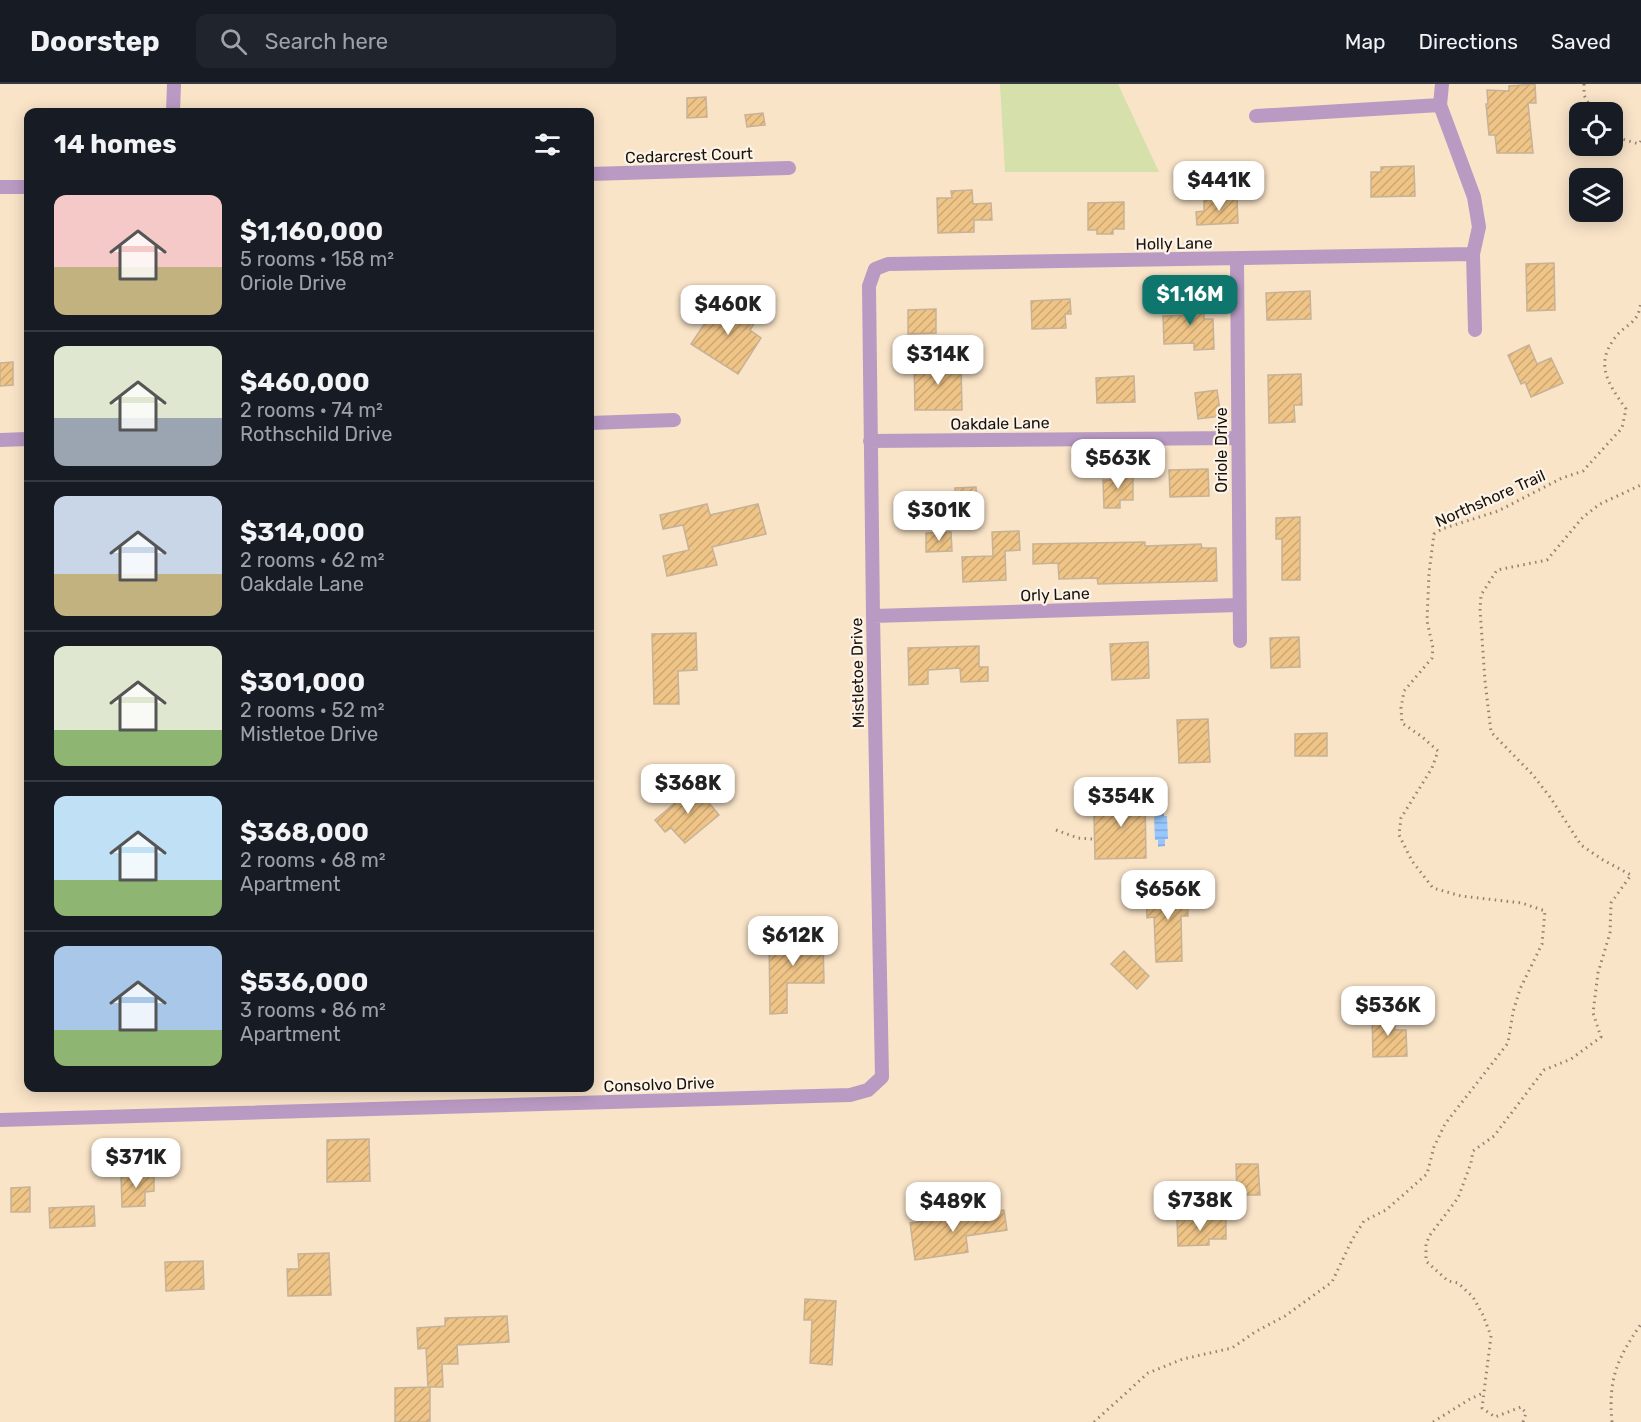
<!DOCTYPE html>
<meta charset="utf-8">
<style>
:root{--surface:#171b24;--page:#20242c;--text:#f1f3f6;--muted:#9ea1a6;--line:#363941;--accent:#0f766e}
body{margin:0;font-family:Rubik,sans-serif;background:var(--page);color:var(--text);height:100vh;display:flex;flex-direction:column;font-size:22px;white-space:nowrap}
*{box-sizing:border-box;margin:0}
p{font-size:20px;color:var(--muted)}
.icon{flex:none;width:33px;height:33px;fill:none;stroke:currentColor;stroke-width:2;stroke-linecap:round;stroke-linejoin:round}
.map{position:relative;flex:1;overflow:hidden}
.sheet{position:absolute;left:24px;top:24px;width:570px;height:984px;display:flex;flex-direction:column;background:var(--surface);border-radius:12px;box-shadow:0 3px 15px #0003}
.sheet>*{flex:none}
.fabs{position:absolute;left:1569px;top:18px;display:grid;gap:12px}
.fabs a{display:grid;place-items:center;width:54px;height:54px;border-radius:12px;background:var(--surface);box-shadow:0 3px 15px #0003;font-size:30px}
.price{position:absolute;translate:-50% -51px;padding:0 14px;border-radius:12px;background:#fff;color:#222;font-size:20px;line-height:39px;filter:drop-shadow(0 2px 3px #0008)}
.price::after{content:'';position:absolute;left:50%;top:36px;width:18px;height:14px;margin-left:-9px;background:inherit;clip-path:polygon(0 0,100% 0,50% 100%)}
.price.on{background:var(--accent);color:#fff}
ul{padding:0;list-style:none}
li{display:flex;align-items:center;gap:18px;height:150px;padding:0 30px}
li+li{border-top:2px solid var(--line)}
li span{display:grid;place-items:center;flex:none;width:168px;height:120px;border-radius:12px;color:#555}
li>.icon{margin-inline-start:auto}
span .icon{width:72px;height:72px;fill:#fffc;stroke-width:1}
li b{font-size:26px}
h2{display:flex;justify-content:space-between;align-items:center;height:72px;padding:0 30px;font-size:26px}
header{display:flex;align-items:center;gap:36px;box-sizing:border-box;height:84px;padding:0 30px;background:var(--surface);border-bottom:2px solid var(--line)}
header strong{font-size:28px}
nav{display:flex;gap:33px;margin-inline-start:auto;font-size:21px}
.search{width:420px;height:54px;background:var(--page);display:flex;align-items:center;gap:15px;box-sizing:border-box;padding:0 21px;border-radius:12px;color:var(--muted);font-size:22px}
.map>svg:first-child{display:block}
.green{fill:#d6e0aa}
.water{fill:url(#water-rules)}
.building{fill:url(#building-hatch);stroke:#c6b297;stroke-width:1.5}
.lines{fill:none;stroke-linecap:round;stroke-linejoin:round}
.path{stroke:#928370;stroke-width:3;stroke-dasharray:1.5 4.5;stroke-linecap:butt}
.minor{stroke:#b99ac3;stroke-width:14}
.labels{text-anchor:middle;stroke-width:4.5;stroke-linejoin:round;paint-order:stroke}
.street-label{font-size:16px;fill:#1a1209;stroke:#fcf4e9}
</style>
<header>
<strong>Doorstep</strong>
<div class="search"><svg class="icon" aria-label="search" viewBox="0 0 24 24"><circle cx="10" cy="10" r="6"/><path d="M15 15l6 6"/></svg>Search here</div>
<nav><a>Map</a><a>Directions</a><a>Saved</a></nav>
</header>
<div class="map">
<svg width="1641" height="1338" viewBox="0 0 1641 1338">
<defs>
<pattern id="water-rules" width="6" height="5" patternUnits="userSpaceOnUse" patternTransform="scale(1.5)"><rect width="6" height="5" fill="#98c7fe"/><path d="M0 2.5h6" fill="none" stroke="#82aad8"/></pattern>
<pattern id="building-hatch" width="6" height="6" patternUnits="userSpaceOnUse" patternTransform="scale(1.5)"><rect width="6" height="6" fill="#efc487"/><path d="M-1 1l2-2M0 6l6-6M5 7l2-2" fill="none" stroke="#cca773"/></pattern>
</defs>
<rect width="100%" height="100%" fill="#f9e4c8"/>
<path class="green" d="M1000 0H1118L1159 88H1005Z"/>
<path class="water" d="M1157 726H1164V732H1167L1168 755H1165V762L1158 763V756H1155L1154 733 1157 732Z"/>
<path class="building" d="M1535 0 1536 19H1528L1533 69H1497L1495 51H1489L1486 20H1488L1487 6 1509 7V2Z
M706 13 707 33 687 34V14Z
M763 29 765 41 747 43 745 31Z
M1414 82 1415 112 1371 113V88H1381V83Z
M972 106 973 120 991 119 992 136H974V148L938 149 937 114H952L951 107Z
M1237 114 1238 139 1197 141 1196 128 1204 127V115Z
M1124 118V145H1113V150H1097V146H1088V119Z
M1554 179 1555 226 1527 227 1526 180Z
M1310 207 1311 235 1267 236 1266 209Z
M1203 210 1204 235H1213L1214 265 1194 266V259L1164 260 1163 232 1187 231 1186 211Z
M723 212 757 235 750 246 761 254 738 290 691 260Z
M1070 215 1071 230H1065L1066 244 1032 245 1031 217Z
M936 225V249L908 250V226Z
M1529 261 1537 280 1551 274 1563 299 1531 313 1525 298 1521 300 1508 271Z
M13 278V301L0 302V279Z
M914 279H961L962 326H915Z
M1301 290 1302 321H1294L1295 338 1269 339 1268 291Z
M1134 292 1135 318 1097 319 1096 294Z
M1217 306 1221 332 1198 335 1195 309Z
M1208 385 1209 412 1170 413 1169 386Z
M1116 389H1133V416H1120V424H1104L1103 396H1116Z
M976 403 977 431H956L955 404Z
M707 420 710 431 758 420 766 450 712 463 717 481 667 492 663 472 689 466 683 441 663 445 660 431Z
M1300 433V496H1282V455H1276V434Z
M1019 447 1020 466 1005 467 1006 496 963 498 962 473 993 472 992 448Z
M951 448 952 467 926 468V449Z
M1145 458V462L1201 460 1202 464H1216L1217 497 1098 500 1097 494 1059 495 1058 479 1033 480V460Z
M696 549 697 586 678 587 679 620H654L652 550Z
M1299 553 1300 583 1271 584 1270 554Z
M1148 558 1149 594 1112 596 1110 560Z
M979 562V583H988V597L961 598 960 584 928 586V600L909 601 908 564Z
M1208 635 1210 678 1179 679 1177 636Z
M1327 649V672H1295V650Z
M695 702 719 731 685 759 671 744 665 748 655 736Z
M1145 711 1146 774 1095 775 1094 731H1102L1101 712Z
M1187 804 1188 832H1181L1182 877 1156 878 1154 833 1147 834 1146 805Z
M769 853H823L824 899H787V929L770 930Z
M1124 867 1149 892 1137 905 1111 880Z
M1394 930 1395 946H1406L1407 972 1373 973 1372 931Z
M369 1055 370 1097 327 1098V1056Z
M1236 1080H1258L1260 1111H1237Z
M154 1090V1107L145 1108V1122L122 1123 121 1091Z
M30 1103V1128H11V1104Z
M94 1122 95 1142 50 1144 49 1124Z
M1004 1126 1007 1146 966 1152 968 1168 915 1176 910 1139Z
M1226 1135V1155H1209V1161L1178 1162 1177 1136Z
M329 1169 331 1211 288 1212 287 1185H299L298 1170Z
M203 1177 204 1205 166 1207 165 1178Z
M805 1215 836 1217 832 1281 810 1279 812 1236H804Z
M507 1232 509 1258 457 1261 458 1280H442L443 1303H430V1338H395V1304L428 1303 426 1264 418 1265 417 1244 445 1242V1234Z"/>
<g class="lines">
<path class="path" d="M1584 0V11L1593 28
M1612 52 1639 60
M1641 57 1639 60 1641 61
M1056 746 1078 754 1092 755
M1094 1338 1148 1289 1183 1275 1232 1264 1255 1248 1285 1232 1332 1198 1352 1156 1364 1137 1386 1126 1427 1090 1434 1063 1445 1040 1508 959 1513 928 1520 905 1542 860 1545 827 1522 819 1461 812 1433 804 1412 777 1399 751 1401 734 1432 684 1438 667 1421 652 1402 639 1401 624 1404 607 1432 574 1433 564 1427 537 1429 489 1434 450 1442 445 1498 427 1562 394 1583 387 1622 344 1626 325C1607 298 1593 278 1619 249 1625 243 1633 239 1637 232 1639 229 1640 223 1641 219
M1433 1338 1470 1315 1483 1309
M1523 1338 1526 1329 1521 1323 1495 1333 1482 1324 1491 1252 1483 1231 1473 1213 1458 1199 1448 1197 1426 1177V1160L1430 1151 1458 1114 1471 1079 1473 1067 1494 1052 1544 986 1571 975 1601 953 1593 929 1598 889 1610 849 1611 819 1631 791 1603 776 1581 761 1550 713 1532 690 1491 648 1485 597 1480 525 1481 511 1497 486 1547 476 1583 433 1600 420 1641 401
M1612 1338C1608 1295 1617 1275 1641 1240"/>
<path class="minor" d="M1442 0 1440 21 1474 113 1479 143 1473 170 1475 246
M173 28 174 0
M1256 32 1440 21
M590 90 789 84
M0 103H28
M1237 175 1240 557
M590 339 674 336
M0 356 28 355
M870 357 1238 354
M873 532 1239 521
M0 1036 850 1011 868 1006 882 993 873 532 869 202 875 185 888 180 1473 170"/>
</g>
<g class="labels">
<g class="street-label">
<text transform="translate(689 71) rotate(-2)" y="6">Cedarcrest Court</text>
<text transform="translate(1174 159) rotate(-1)" y="6">Holly Lane</text>
<text transform="translate(1000 339) rotate(-1)" y="6">Oakdale Lane</text>
<text transform="translate(1221 366) rotate(-90)" y="6">Oriole Drive</text>
<text transform="translate(1490 414) rotate(-24)" y="6">Northshore Trail</text>
<text transform="translate(1055 510) rotate(-2)" y="6">Orly Lane</text>
<text transform="translate(857 589) rotate(-91)" y="6">Mistletoe Drive</text>
<text transform="translate(659 1000) rotate(-2)" y="6">Consolvo Drive</text>
</g>
</g>
</svg>
<div class="fabs">
<a><svg class="icon" aria-label="locate" viewBox="0 0 24 24"><circle cx="12" cy="12" r="6"/><path d="M12 2v4M12 18v4M2 12h4M18 12h4"/></svg></a>
<a><svg class="icon" aria-label="layers" viewBox="0 0 24 24"><path d="M12 4l9 5-9 5-9-5zM3 14l9 5 9-5"/></svg></a>
</div>
<b class="price" style="left:1219px;top:128px">$441K</b>
<b class="price on" style="left:1190px;top:242px">$1.16M</b>
<b class="price" style="left:728px;top:252px">$460K</b>
<b class="price" style="left:938px;top:302px">$314K</b>
<b class="price" style="left:1118px;top:406px">$563K</b>
<b class="price" style="left:939px;top:458px">$301K</b>
<b class="price" style="left:688px;top:731px">$368K</b>
<b class="price" style="left:1121px;top:744px">$354K</b>
<b class="price" style="left:1168px;top:837px">$656K</b>
<b class="price" style="left:793px;top:883px">$612K</b>
<b class="price" style="left:1388px;top:953px">$536K</b>
<b class="price" style="left:136px;top:1105px">$371K</b>
<b class="price" style="left:1200px;top:1148px">$738K</b>
<b class="price" style="left:953px;top:1149px">$489K</b>
<section class="sheet">
<h2>14 homes<svg class="icon" aria-label="filters" viewBox="0 0 24 24"><path d="M4 7h16M4 17h16"/><circle cx="9" cy="7" r="2"/><circle cx="15" cy="17" r="2"/></svg></h2>
<ul>
<li><span style="background:linear-gradient(#f6c9c9 60%,#c2b280 0)"><svg class="icon" aria-label="home" viewBox="0 0 24 24"><path d="M3 11l9-7 9 7M6 9v11h12V9"/></svg></span><div><b>$1,160,000</b><p>5 rooms · 158 m²</p><p>Oriole Drive</p></div></li>
<li><span style="background:linear-gradient(#dfe7d0 60%,#9aa5b1 0)"><svg class="icon" aria-label="home" viewBox="0 0 24 24"><path d="M3 11l9-7 9 7M6 9v11h12V9"/></svg></span><div><b>$460,000</b><p>2 rooms · 74 m²</p><p>Rothschild Drive</p></div></li>
<li><span style="background:linear-gradient(#c9d6e8 65%,#c2b280 0)"><svg class="icon" aria-label="home" viewBox="0 0 24 24"><path d="M3 11l9-7 9 7M6 9v11h12V9"/></svg></span><div><b>$314,000</b><p>2 rooms · 62 m²</p><p>Oakdale Lane</p></div></li>
<li><span style="background:linear-gradient(#dfe7d0 70%,#8fb573 0)"><svg class="icon" aria-label="home" viewBox="0 0 24 24"><path d="M3 11l9-7 9 7M6 9v11h12V9"/></svg></span><div><b>$301,000</b><p>2 rooms · 52 m²</p><p>Mistletoe Drive</p></div></li>
<li><span style="background:linear-gradient(#bfe0f5 70%,#8fb573 0)"><svg class="icon" aria-label="home" viewBox="0 0 24 24"><path d="M3 11l9-7 9 7M6 9v11h12V9"/></svg></span><div><b>$368,000</b><p>2 rooms · 68 m²</p><p>Apartment</p></div></li>
<li><span style="background:linear-gradient(#a9c7e8 70%,#8fb573 0)"><svg class="icon" aria-label="home" viewBox="0 0 24 24"><path d="M3 11l9-7 9 7M6 9v11h12V9"/></svg></span><div><b>$536,000</b><p>3 rooms · 86 m²</p><p>Apartment</p></div></li>
</ul>
</section>
</div>
